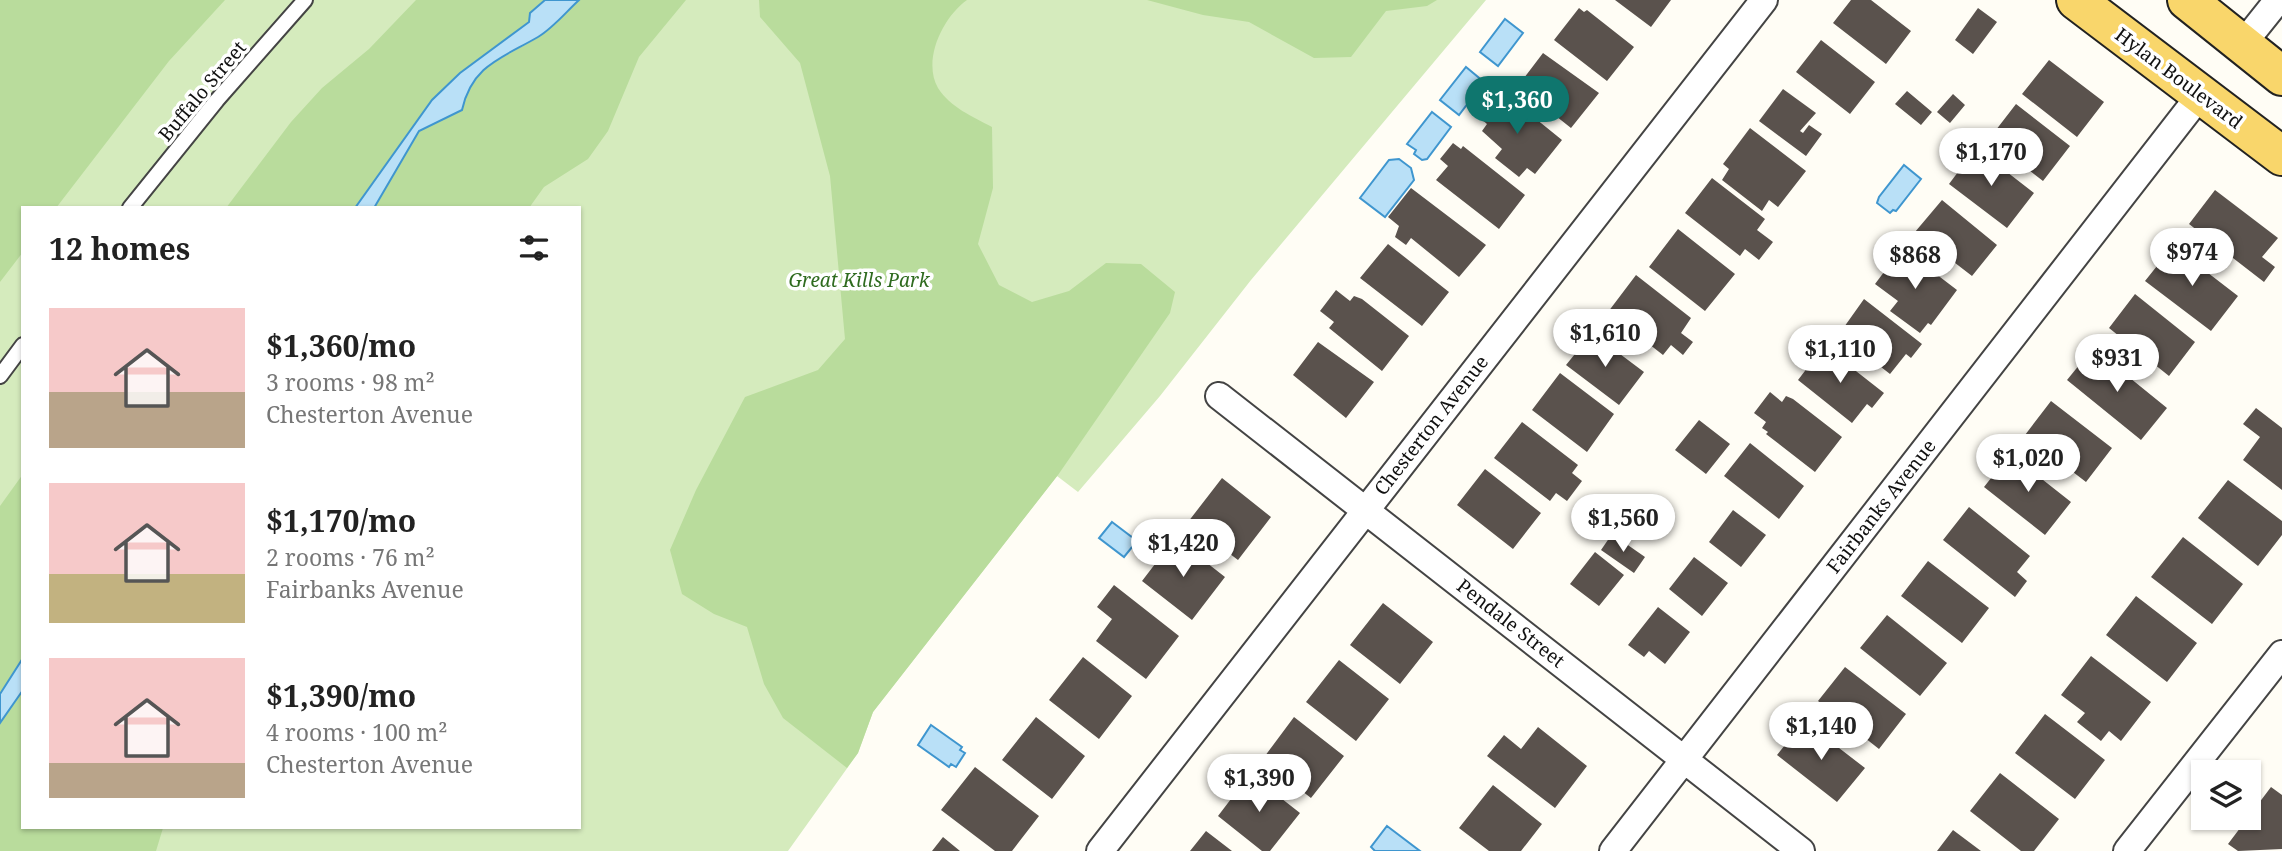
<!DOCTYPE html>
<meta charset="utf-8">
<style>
:root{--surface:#fff;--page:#f6f6f6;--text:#222;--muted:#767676;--accent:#0f766e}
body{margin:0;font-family:"Noto Serif",serif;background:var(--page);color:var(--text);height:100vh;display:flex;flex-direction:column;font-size:26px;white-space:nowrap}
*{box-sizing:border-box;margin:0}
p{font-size:23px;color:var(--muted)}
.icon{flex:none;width:38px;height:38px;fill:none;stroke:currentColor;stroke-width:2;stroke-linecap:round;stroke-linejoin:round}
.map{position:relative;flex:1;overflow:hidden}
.panel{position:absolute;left:21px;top:206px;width:560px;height:623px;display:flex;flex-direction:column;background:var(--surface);border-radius:0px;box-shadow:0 2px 5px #0004}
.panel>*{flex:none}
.tools{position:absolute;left:2191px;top:760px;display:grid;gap:14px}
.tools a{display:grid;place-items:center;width:70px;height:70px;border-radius:0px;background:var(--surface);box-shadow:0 2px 5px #0004;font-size:35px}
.price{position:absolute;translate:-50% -60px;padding:0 16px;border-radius:24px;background:#fff;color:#222;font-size:23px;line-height:46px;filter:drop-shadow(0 2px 4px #0008)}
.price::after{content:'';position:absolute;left:50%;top:42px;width:21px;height:16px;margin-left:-10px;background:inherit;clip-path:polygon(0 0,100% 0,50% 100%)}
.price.on{background:var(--accent);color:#fff}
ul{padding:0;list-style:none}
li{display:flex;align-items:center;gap:21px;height:175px;padding:0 28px}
li span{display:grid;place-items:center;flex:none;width:196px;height:140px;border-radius:0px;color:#555}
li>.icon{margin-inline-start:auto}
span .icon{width:84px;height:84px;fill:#fffc;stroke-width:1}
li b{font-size:30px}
h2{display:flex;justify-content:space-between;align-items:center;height:84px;padding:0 28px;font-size:30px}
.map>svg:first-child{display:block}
.green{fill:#d5ebbd;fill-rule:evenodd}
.forest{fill:#b9dc9c}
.water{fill:#b9e0f7;stroke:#3f96cf;stroke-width:2}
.building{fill:#5a524d}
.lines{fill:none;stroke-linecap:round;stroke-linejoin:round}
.lane-casing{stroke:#444;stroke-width:18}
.street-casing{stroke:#444;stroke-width:30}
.primary-casing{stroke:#222;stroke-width:42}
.lane{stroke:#fff;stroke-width:14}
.street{stroke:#fff;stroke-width:26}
.primary{stroke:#f9d66b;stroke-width:38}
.labels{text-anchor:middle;stroke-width:7;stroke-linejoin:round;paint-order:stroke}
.street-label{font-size:19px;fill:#111;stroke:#fff}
.park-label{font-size:19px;font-style:italic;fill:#2f6b1f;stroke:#fff}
</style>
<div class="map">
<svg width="2282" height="851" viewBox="0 0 2282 851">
<rect width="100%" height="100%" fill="#fffdf5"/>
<path class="green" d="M0 0H1486L1251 280 1160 396 1078 492 1057 476 873 712 858 753 788 851H0ZM23 208H579V828H23Z"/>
<path class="forest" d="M0 0H225L169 61 56 208H23V252L0 282Z
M416 0H545L530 13 529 22 460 73 432 100 355 208H226L291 122 322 88 369 49Z
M579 0H686L639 57 608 131 588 159 544 187 529 208H374L419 131 441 121 484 68 541 36Z
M759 0H967C943 17 922 60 938 88 950 107 973 117 992 127L993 188 978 244 999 285 1032 302 1069 291 1106 263 1141 264 1175 292 1170 313 1058 475 873 712 858 753 847 768 783 718 764 684 747 627 714 614 682 594 670 550 696 490 745 397 818 370 845 339 830 176 800 63 760 17Z
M1147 0H1437L1427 6 1386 11 1351 57 1314 58 1249 22 1203 15Z
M23 474V658L0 694V506Z
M23 690V828H163L156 851H0V723Z"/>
<path class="water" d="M545 0H579C566 12 553 28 538 37 502 58 472 65 462 110L419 131 374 208H355L432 100 460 73 529 22 530 13Z
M1505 19 1523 33 1498 66 1480 52Z
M1466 67 1484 82 1459 115 1440 100Z
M1432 112 1451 127 1427 159 1422 160 1414 154 1416 150 1407 144Z
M1399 159 1411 168 1414 180 1385 217 1360 198 1389 160Z
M1904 165 1921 179 1896 211 1893 210 1890 213 1877 203 1879 197Z
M1112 522 1137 541 1124 557 1099 538Z
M23 658V690L0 723V694Z
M931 725 962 747 960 750 965 753 956 767 951 764 949 767 918 745Z
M1387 826 1420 851H1375L1371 847Z"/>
<path class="building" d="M1615 0H1671L1651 27Z
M1851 0H1871L1911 31 1886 64 1833 23Z
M1579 8 1584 12 1587 10 1634 47 1607 81 1554 40Z
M1978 8 1997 22 1973 54 1955 40Z
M1821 40 1875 82 1850 114 1796 72Z
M1543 53 1599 93 1571 128 1518 86Z
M2049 60 2104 102 2077 137 2022 94Z
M1783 89 1816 113 1800 131 1803 133 1809 125 1822 134 1806 156 1759 121Z
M1907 91 1932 112 1921 125 1895 104Z
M1953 94 1965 105 1950 123 1937 112Z
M1487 96 1501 107 1507 100 1513 105 1515 102 1562 140 1535 174 1527 168 1519 177 1495 158 1502 149 1482 131 1487 124 1474 113Z
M2016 104 2070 146 2043 181 1989 139Z
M1750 128 1806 171 1778 207 1769 200 1762 211 1722 180 1729 169 1723 164Z
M1453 143 1461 149 1463 146 1525 195 1499 229 1436 180 1448 166 1440 159Z
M1976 148 2034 193 2007 228 1949 184Z
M1712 178 1765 219 1757 230 1773 242 1759 260 1745 249 1740 256 1685 213Z
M1411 188 1486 245 1459 277 1411 238 1406 245 1395 237 1399 226 1388 217Z
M2215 190 2278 238 2262 257 2275 267 2264 282 2189 224Z
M1942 200 1997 245 1972 276 1915 232Z
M1678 229 1735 274 1705 311 1649 267Z
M1388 244 1449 292 1422 326 1360 278Z
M2173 246 2238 296 2211 331 2145 281Z
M1902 248 1957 290 1931 325 1928 323 1920 333 1890 311 1898 301 1875 284Z
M1636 275 1691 318 1681 333 1693 342 1683 355 1671 345 1663 355 1608 312Z
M1336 290 1350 301 1354 296 1362 299 1409 336 1382 371 1329 328 1334 322 1320 311Z
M2135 294 2195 342 2169 376 2109 328Z
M1864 299 1922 344 1911 358 1906 354 1890 374 1849 342 1842 351 1832 344Z
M1592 333 1644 372 1619 405 1566 365Z
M1318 342 1374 382 1346 418 1293 375Z
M1824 346 1884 393 1872 408 1867 404 1852 423 1798 380Z
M2093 348 2167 408 2141 440 2067 380Z
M1560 373 1614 414 1587 452 1532 410Z
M1770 392 1782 402 1786 396 1793 399 1842 437 1815 472 1766 434 1768 432 1762 428 1766 422 1754 413Z
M2051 401 2112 448 2086 482 2025 435Z
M2256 408 2282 428V490L2243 460 2260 437 2243 424Z
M1699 420 1730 444 1706 474 1675 450Z
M1522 422 1578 465 1572 473 1582 481 1567 501 1556 493 1550 501 1494 458Z
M1750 443 1804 486 1779 519 1724 476Z
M2010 454 2071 502 2045 535 1984 487Z
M1485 469 1541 513 1513 549 1457 505Z
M1222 478 1271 517 1238 560 1188 522Z
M2228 480 2282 521V535L2258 566 2198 518Z
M1969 507 2030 556 2017 572 2027 581 2015 597 1943 540Z
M1733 510 1766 535 1741 567 1709 542Z
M1612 534 1645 557 1634 573 1601 550Z
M2183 537 2243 584 2212 624 2151 577Z
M1175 538 1225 577 1192 620 1142 581Z
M1595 552 1624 575 1599 606 1570 584Z
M1694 557 1728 583 1702 616 1669 589Z
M1928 561 1989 608 1962 643 1901 596Z
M1114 585 1179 636 1146 679 1096 641 1112 619 1097 607Z
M2136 596 2197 643 2167 682 2106 635Z
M1383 603 1433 642 1400 684 1350 645Z
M1658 607 1690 632 1665 664 1649 651 1644 657 1628 645Z
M1887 615 1947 663 1920 696 1860 648Z
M2091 656 2151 702 2121 741 2109 731 2101 741 2077 722 2085 713 2061 695Z
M1083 657 1132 696 1099 739 1049 700Z
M1339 660 1389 699 1356 741 1306 702Z
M1845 667 1906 714 1879 749 1818 701Z
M2045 714 2105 760 2075 799 2015 753Z
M1036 717 1085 756 1052 799 1002 760Z
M1294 717 1344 756 1311 798 1262 760Z
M1804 721 1865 768 1837 802 1777 755Z
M1538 727 1587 766 1555 808 1487 756 1504 735 1521 749Z
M975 767 1039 816 1012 851H995L941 810Z
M2000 773 2059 819 2034 851H2021L1970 811Z
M1250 774 1300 813 1270 851H1262L1218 816Z
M1493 785 1542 824 1521 851H1489L1459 828Z
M2271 787 2282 795V849L2238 851 2228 844Z
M1953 830 1981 851H1937Z
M1206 831 1232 851H1190Z
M943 837 960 851H932Z"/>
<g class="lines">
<defs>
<path id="lane" d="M130 208 217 100 305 0
M0 376 23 345"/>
<path id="street" d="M2242 45 2278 0
M1219 396 1801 851
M1100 851 1764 0
M1613 851 2201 94
M2127 851 2282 654"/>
<path id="primary" d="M2076 0 2282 156
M2187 0 2282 76"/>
</defs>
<use href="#lane" class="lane-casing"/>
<use href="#street" class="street-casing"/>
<use href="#primary" class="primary-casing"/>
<use href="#lane" class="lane"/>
<use href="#street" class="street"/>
<use href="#primary" class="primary"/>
</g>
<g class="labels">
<g class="street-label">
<text transform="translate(2179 78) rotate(37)" y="7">Hylan Boulevard</text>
<text transform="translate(202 91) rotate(-50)" y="7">Buffalo Street</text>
<text transform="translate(1431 425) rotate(-52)" y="7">Chesterton Avenue</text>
<text transform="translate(1881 506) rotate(-52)" y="7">Fairbanks Avenue</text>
<text transform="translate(1511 623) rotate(38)" y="7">Pendale Street</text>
</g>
<g class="park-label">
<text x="859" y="287">Great Kills Park</text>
</g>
</g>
</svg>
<div class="tools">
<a><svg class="icon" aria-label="layers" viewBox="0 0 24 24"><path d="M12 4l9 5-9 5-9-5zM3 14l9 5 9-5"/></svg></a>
</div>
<b class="price on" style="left:1517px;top:136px">$1,360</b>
<b class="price" style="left:1991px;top:188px">$1,170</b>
<b class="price" style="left:2192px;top:288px">$974</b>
<b class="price" style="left:1915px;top:291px">$868</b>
<b class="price" style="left:1605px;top:369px">$1,610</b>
<b class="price" style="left:1840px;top:385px">$1,110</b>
<b class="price" style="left:2117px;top:394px">$931</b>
<b class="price" style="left:2028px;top:494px">$1,020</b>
<b class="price" style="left:1623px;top:554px">$1,560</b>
<b class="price" style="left:1183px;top:579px">$1,420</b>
<b class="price" style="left:1821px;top:762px">$1,140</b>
<b class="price" style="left:1259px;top:814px">$1,390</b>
<section class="panel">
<h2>12 homes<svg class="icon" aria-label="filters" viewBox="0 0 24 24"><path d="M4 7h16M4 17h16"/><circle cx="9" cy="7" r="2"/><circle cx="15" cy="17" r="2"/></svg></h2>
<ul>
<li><span style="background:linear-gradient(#f6c9c9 60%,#b9a48a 0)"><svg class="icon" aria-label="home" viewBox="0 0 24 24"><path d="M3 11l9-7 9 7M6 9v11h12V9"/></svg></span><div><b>$1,360/mo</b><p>3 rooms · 98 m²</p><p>Chesterton Avenue</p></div></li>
<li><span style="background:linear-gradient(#f6c9c9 65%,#c2b280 0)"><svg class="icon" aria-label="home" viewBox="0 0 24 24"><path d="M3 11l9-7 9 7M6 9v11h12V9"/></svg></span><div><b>$1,170/mo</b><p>2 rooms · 76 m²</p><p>Fairbanks Avenue</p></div></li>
<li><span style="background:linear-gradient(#f6c9c9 75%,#b9a48a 0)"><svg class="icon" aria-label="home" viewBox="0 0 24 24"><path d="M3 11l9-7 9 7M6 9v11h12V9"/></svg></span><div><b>$1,390/mo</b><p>4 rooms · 100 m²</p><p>Chesterton Avenue</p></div></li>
</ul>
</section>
</div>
